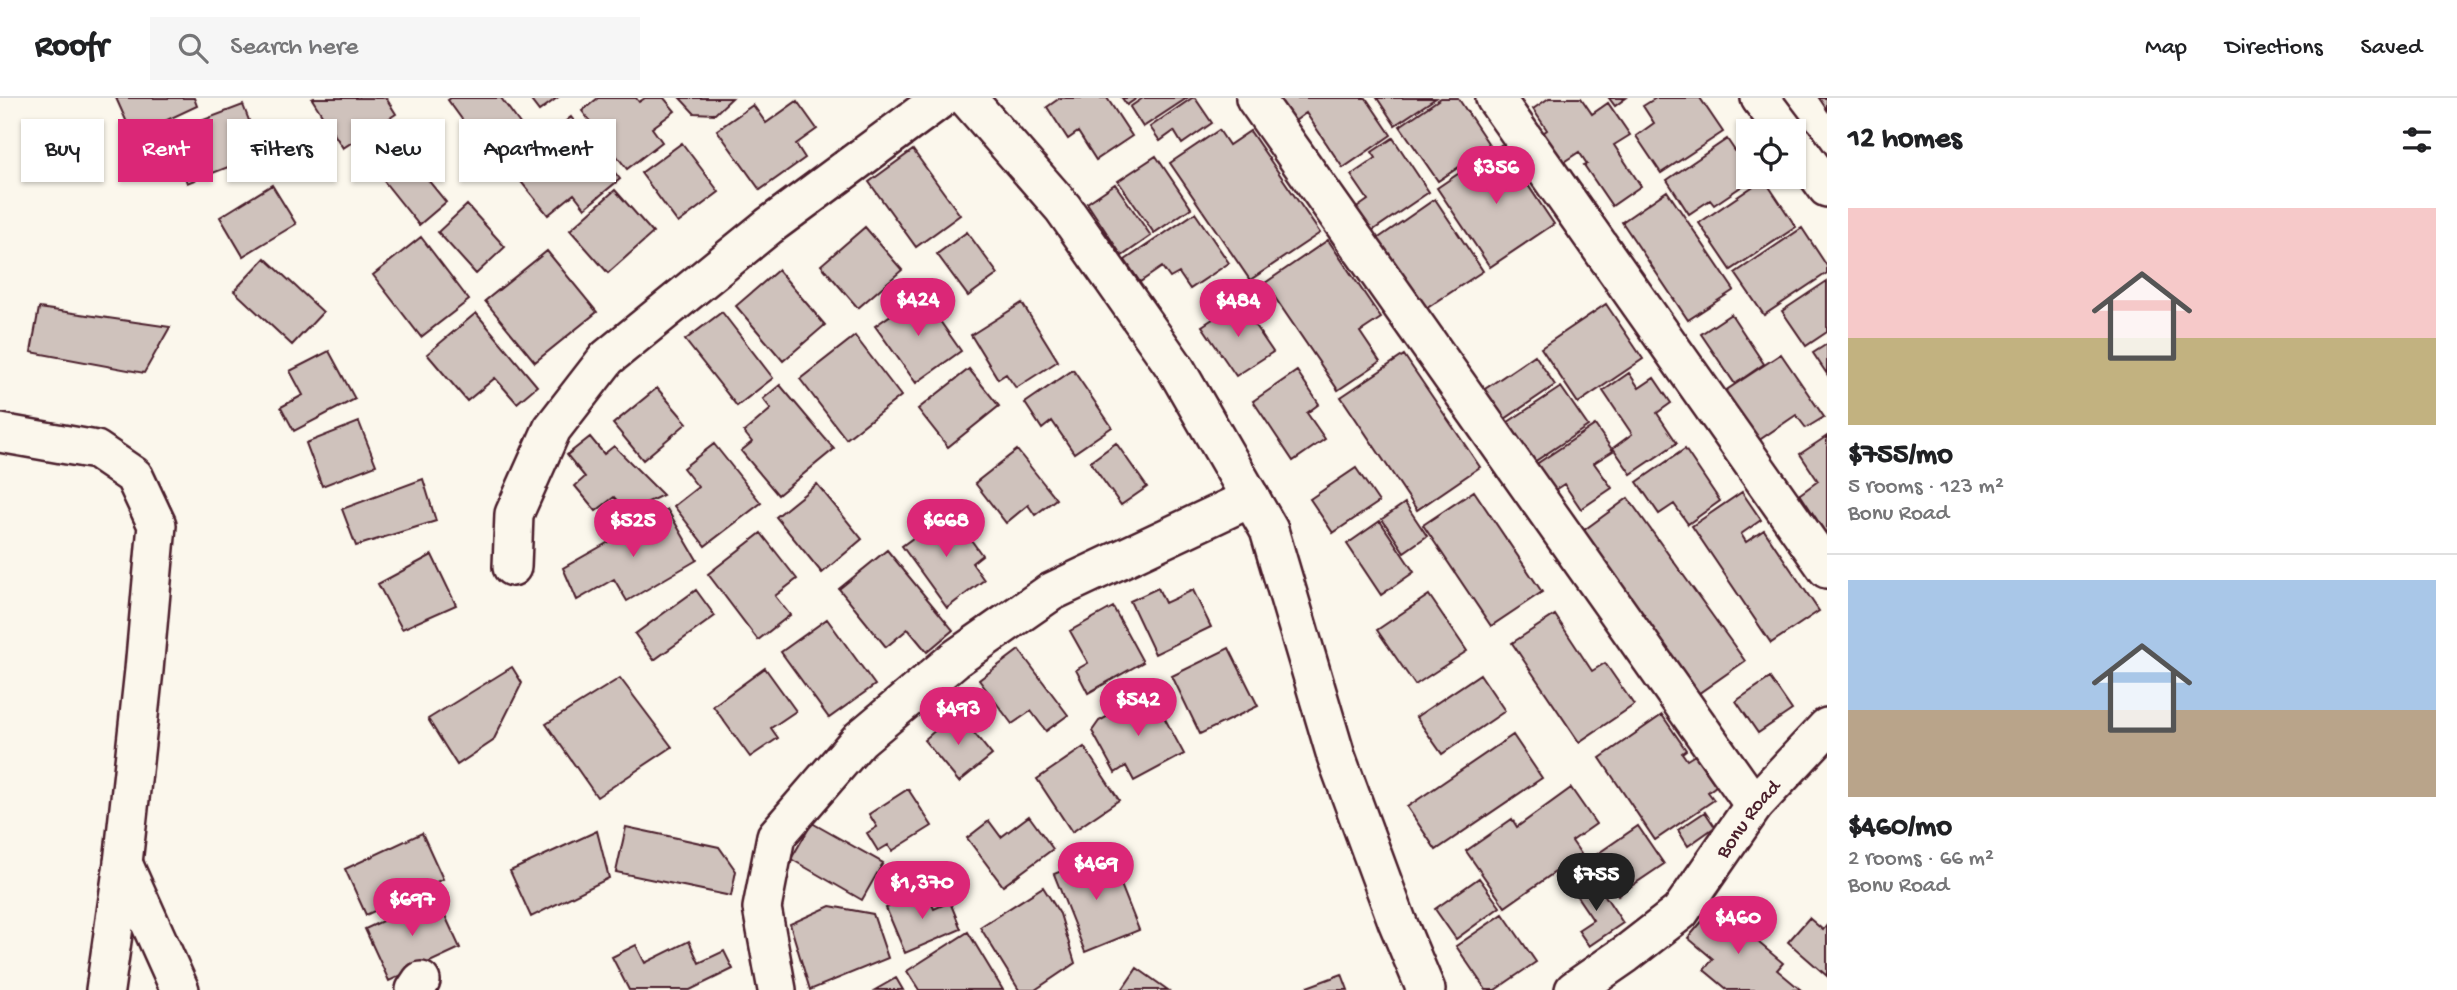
<!DOCTYPE html>
<meta charset="utf-8">
<style>
:root{--surface:#fff;--page:#f6f6f6;--text:#202124;--muted:#757577;--line:#e0e0e0;--accent:#db2777}
body{margin:0;font-family:"Gochi Hand",sans-serif;background:var(--page);color:var(--text);height:100vh;display:flex;flex-direction:column;font-size:26px;white-space:nowrap}
*{box-sizing:border-box;margin:0}
p{font-size:23px;color:var(--muted)}
.icon{flex:none;width:38px;height:38px;fill:none;stroke:currentColor;stroke-width:2;stroke-linecap:round;stroke-linejoin:round}
.map{position:relative;flex:1;overflow:hidden}
.details{display:flex;flex-direction:column;background:var(--surface);width:630px}
.details>*{flex:none}
.top-card{position:absolute;left:21px;top:21px;width:665px;height:63px;display:flex;gap:14px}
.tools{position:absolute;left:1736px;top:21px;display:grid;gap:14px}
.tools a{display:grid;place-items:center;width:70px;height:70px;border-radius:0px;background:var(--surface);box-shadow:0 2px 5px #0004;font-size:35px}
.price{position:absolute;translate:-50% -60px;padding:0 16px;border-radius:24px;background:var(--accent);color:#fff;font-size:23px;line-height:46px;filter:drop-shadow(0 2px 4px #0008)}
.price::after{content:'';position:absolute;left:50%;top:42px;width:21px;height:16px;margin-left:-10px;background:inherit;clip-path:polygon(0 0,100% 0,50% 100%)}
.price.selected{background:#222;color:#fff}
ul{padding:0;list-style:none}
li{display:grid;align-content:center;gap:14px;height:371px;padding:0 21px}
li+li{border-top:2px solid var(--line)}
li span{display:grid;place-items:center;height:217px;border-radius:0px;color:#555}
li>.icon{margin-inline-start:auto}
span .icon{width:126px;height:126px;fill:#fffc;stroke-width:1}
li b{font-size:30px}
h2{display:flex;justify-content:space-between;align-items:center;height:84px;padding:0 21px;font-size:30px}
.chip{padding:0 24px;border-radius:0px;background:var(--surface);box-shadow:0 2px 5px #0004;font-size:24px;line-height:63px}
.chip.selected{background:var(--accent);color:#fff}
header{display:flex;align-items:center;gap:42px;box-sizing:border-box;height:98px;padding:0 35px;background:var(--surface);border-bottom:2px solid var(--line)}
header strong{font-size:33px}
nav{display:flex;gap:38px;margin-inline-start:auto;font-size:24px}
.search{width:490px;height:63px;background:var(--page);display:flex;align-items:center;gap:18px;box-sizing:border-box;padding:0 24px;border-radius:0px;color:var(--muted);font-size:26px}
main{display:flex;flex:1;min-height:0}
.map>svg:first-child{display:block}
.building{fill:#cfc2bc;stroke:#4a1f2b;stroke-width:2}
.lines{fill:none;stroke-linecap:round;stroke-linejoin:round}
.minor-casing{stroke:#4a1f2b;stroke-width:42}
.minor{stroke:#fbf7ec;stroke-width:37}
.labels{text-anchor:middle;stroke-width:5;stroke-linejoin:round;paint-order:stroke}
.street-label{font-size:21px;fill:#4a1f2b;stroke:#fbf7ec}
</style>
<header>
<strong>Roofr</strong>
<div class="search"><svg class="icon" aria-label="search" viewBox="0 0 24 24"><circle cx="10" cy="10" r="6"/><path d="M15 15l6 6"/></svg>Search here</div>
<nav><a>Map</a><a>Directions</a><a>Saved</a></nav>
</header>
<main>
<div class="map">
<svg width="1827" height="892" viewBox="0 0 1827 892">
<rect width="100%" height="100%" fill="#fbf7ec"/>
<filter id="ink" filterUnits="userSpaceOnUse"><feTurbulence type="fractalNoise" baseFrequency=".0143" numOctaves="2"/><feDisplacementMap in="SourceGraphic" scale="14" xChannelSelector="R" yChannelSelector="G"/><feConvolveMatrix kernelMatrix="1 2 1 2 8 2 1 2 1" color-interpolation-filters="sRGB"/></filter>
<g filter="url(#ink)">
<path class="building" d="M116 0H194L197 8 133 38Z
M314 0H386L396 16 343 50 312 1Z
M451 0H501L526 34 490 60 448 2Z
M529 0H557L539 13Z
M598 0H636L639 4 645 0H664L675 13 652 30 662 44 627 71 582 13Z
M680 0H732L715 16 694 15Z
M1060 0H1107L1132 38 1096 62 1078 34 1068 41 1047 9Z
M1122 0H1137L1127 7Z
M1143 0H1187L1143 29 1130 9Z
M1192 0H1195L1212 25 1182 46 1174 33 1160 43 1150 29Z
M1269 0H1366L1391 37 1343 70 1306 15 1288 28Z
M1377 0H1436L1395 27Z
M1441 0H1458L1490 48 1438 83 1400 28Z
M1549 0H1581L1592 16 1608 5 1630 37 1614 47 1641 88 1612 108 1584 67 1587 66 1579 54 1556 69 1536 40 1547 32 1533 11Z
M1609 0H1626L1615 8Z
M1656 0H1700L1723 34 1661 75 1636 38 1654 25 1643 8Z
M1819 0H1827V12Z
M797 3 817 31 796 46 805 60 760 92 717 32 753 7 766 25Z
M243 7 262 56 187 85 169 35Z
M571 19 620 81 585 110 574 96 548 117 509 69Z
M1219 32 1229 47 1250 33 1320 135 1250 182 1170 65Z
M1393 40 1429 94 1363 139 1348 116 1368 102 1351 77 1376 60 1372 54Z
M1727 41 1748 72V79L1754 80 1714 107 1710 102 1689 116 1667 82Z
M682 45 719 94 678 125 641 75Z
M1501 47 1554 126 1490 169 1437 90Z
M402 50 446 104 419 127 375 72Z
M913 52 960 117 916 149 869 84Z
M1156 58 1191 110 1154 135 1118 83Z
M1764 81 1796 129 1731 172 1699 125Z
M1115 86 1151 138 1122 158 1087 105Z
M272 87 296 126 243 158 220 119Z
M615 92 653 135 608 175 570 132Z
M1667 93 1734 192 1688 222 1622 124Z
M1435 101 1483 173 1418 216 1370 146Z
M467 107 505 149 476 176 438 134Z
M1195 115 1229 165 1190 191 1179 175 1170 180 1162 169 1140 184 1125 162Z
M865 129 902 172 858 210 821 167Z
M1802 130 1827 168V175L1764 217 1735 175Z
M967 134 998 176 968 198 937 156Z
M421 139 469 202 421 239 373 177Z
M1328 142 1381 220 1360 234 1380 264 1338 292 1265 185Z
M547 153 597 214 535 264 485 203Z
M265 160 323 214 292 247 234 193Z
M778 172 825 227 783 263 736 208Z
M1827 183V234L1806 248 1782 213Z
M921 196 961 253 916 285 875 228Z
M1239 204 1273 254 1236 278 1202 228Z
M1022 205 1058 263 1016 290 1006 276 998 281 971 237Z
M1606 206 1643 261 1578 305 1541 250Z
M39 210 170 229 144 275 31 254Z
M722 214 773 280 737 308 685 242Z
M476 215 537 288 517 305 495 280 467 303 427 256Z
M1731 216 1764 266 1735 286 1701 236Z
M855 238 901 298 846 341 800 281Z
M1827 246V276L1813 255Z
M329 253 355 301 294 333 281 309 303 297 290 273Z
M1781 256 1824 319 1806 330 1796 317 1755 345 1713 301Z
M1404 257 1480 369 1417 412 1341 299Z
M1535 257 1555 287 1496 327 1476 297Z
M969 271 999 308 948 349 918 311Z
M1073 272 1112 329 1074 355 1052 323 1042 331 1025 305Z
M1297 273 1319 306 1307 315 1325 341 1293 363 1253 303Z
M1629 275 1639 290 1654 280 1671 305 1657 315 1677 345 1631 376 1613 350 1632 336 1603 293Z
M780 287 834 351 778 397 741 353 752 344 744 334 771 311 763 301Z
M1561 289 1588 328 1522 372 1496 332Z
M657 290 687 325 643 362 613 326Z
M359 324 376 367 322 388 306 345Z
M1595 327 1613 353 1594 365 1612 390 1581 411 1564 386 1541 401 1523 375Z
M1827 338V437L1800 396 1818 383 1800 356Z
M590 339 604 356 614 348 663 397 627 414 614 399 596 413 575 388 585 379 567 357Z
M1116 345 1147 389 1121 407 1090 364Z
M714 346 761 405 705 448 674 408 698 389 683 370Z
M1685 351 1720 403 1688 426 1674 406 1659 416 1637 384Z
M1017 352 1056 401 1035 417 1028 407 1006 425 975 385Z
M1356 370 1379 404 1333 435 1310 401Z
M423 381 436 423 356 448 342 411Z
M817 386 862 441 822 475 776 419Z
M1474 393 1542 494 1491 528 1423 427Z
M1742 394 1761 422 1741 436 1746 444 1764 432 1819 513 1771 545 1692 428Z
M1628 400 1745 563 1692 600 1576 438Z
M1405 405 1427 438 1404 454 1382 421Z
M667 411 697 462 627 503 614 481 577 502 563 470Z
M950 413 982 457 972 465 984 482 947 510 902 448Z
M1380 423 1414 474 1381 497 1347 446Z
M761 435 797 481 775 498 790 517 758 542 708 476Z
M887 452 953 532 927 554 908 531 886 549 839 491Z
M432 457 456 507 402 531 378 486Z
M1158 490 1165 505 1193 492 1211 529 1155 556 1130 503Z
M696 492 715 518 654 562 635 536Z
M1429 497 1467 553 1415 587 1377 532Z
M1113 509 1143 564 1088 595 1076 572 1088 565 1070 533Z
M1555 517 1592 573 1605 565 1634 607 1579 644 1512 545Z
M827 521 875 587 829 620 781 554Z
M1229 550 1258 608 1200 636 1172 578Z
M1019 552 1068 617 1046 633 1031 613 1012 626 979 582Z
M512 569 522 585 493 643 457 667 428 621Z
M765 570 796 613 771 630 778 640 750 659 713 608Z
M1480 576 1505 613 1442 656 1416 619Z
M620 580 672 649 597 699 546 626Z
M1770 580 1792 612 1758 635 1736 603Z
M1151 595 1184 656 1134 683 1126 668 1115 675 1092 633 1099 623Z
M957 614 992 657 959 684 924 642Z
M1662 617 1686 652 1682 655 1687 662 1695 657 1716 688 1708 694 1714 702 1655 742 1600 660Z
M1513 637 1542 680 1436 752 1407 709Z
M1084 649 1119 702 1072 734 1037 681Z
M1571 690 1596 726 1572 743 1581 756 1505 809 1466 753 1512 721 1517 729Z
M908 691 932 728 892 753 888 747 878 753 867 735 877 729 869 716Z
M1705 714 1715 729 1688 748 1678 732Z
M1029 718 1053 751 1003 788 967 740 989 723 1001 739Z
M812 725 883 765 862 802 791 761Z
M1638 728 1664 766 1618 797 1614 791 1609 794 1601 781 1606 778 1593 759Z
M626 729 719 749 736 773 731 798 616 774Z
M597 733 609 780 531 819 510 773Z
M422 735 443 781 366 817 345 771Z
M1108 754 1139 832 1085 854 1054 776Z
M1479 780 1500 809 1456 841 1435 811Z
M1579 782 1585 792 1596 784 1623 825 1589 848 1578 832 1593 822 1570 788Z
M1043 789 1060 816 1075 865 1035 892H1019L980 829Z
M926 793 934 811 950 804 961 831 905 855 886 810Z
M436 798 460 850 389 883 365 831Z
M830 808 873 816 888 860 810 892 790 826Z
M1715 808 1783 865 1777 872 1801 892H1728L1704 872 1713 861 1688 840Z
M1503 816 1536 864 1495 892H1486L1456 848Z
M1809 820 1823 832 1827 827V878L1788 844Z
M968 834 1003 892H919L907 873Z
M689 843 699 865 724 853 733 871 690 892H629L612 859 636 847 645 865Z
M1137 870 1168 892H1122Z
M1342 876 1348 892H1299Z
M896 880 903 892H875Z"/>
<g class="lines">
<defs>
<g id="minor">
<path d="M967 0 1063 110 1176 271 1269 432 1336 658 1397 823 1426 892"/>
<path d="M1255 0 1754 707"/>
<path d="M1495 0 1827 471"/>
<path d="M1760 0 1785 33"/>
<path d="M1794 45 1827 90"/>
<path d="M0 335 96 352 134 378 157 427 144 572 123 765 105 892"/>
<path d="M512 469 514 416 552 331 607 260 769 128 942 0"/>
<path d="M123 765 180 892"/>
<path d="M415 892 421 883"/>
<path d="M777 892 762 810 776 738 860 641 955 561 1051 494 1251 400"/>
<path id="s1" d="M1574 892 1626 856 1680 814 1754 707 1827 629"/>
</g>
</defs>
<use href="#minor" class="minor-casing"/>
<use href="#minor" class="minor"/>
</g>
</g>
<g class="labels">
<g class="street-label">
<text dy="7" stroke="none"><textPath href="#s1" startOffset="247">Bonu Road</textPath></text>
</g>
</g>
</svg>
<div class="tools">
<a><svg class="icon" aria-label="locate" viewBox="0 0 24 24"><circle cx="12" cy="12" r="6"/><path d="M12 2v4M12 18v4M2 12h4M18 12h4"/></svg></a>
</div>
<b class="price" style="left:1496px;top:108px">$356</b>
<b class="price" style="left:918px;top:240px">$424</b>
<b class="price" style="left:1238px;top:241px">$484</b>
<b class="price" style="left:633px;top:461px">$525</b>
<b class="price" style="left:946px;top:461px">$668</b>
<b class="price" style="left:1138px;top:640px">$542</b>
<b class="price" style="left:958px;top:649px">$493</b>
<b class="price" style="left:1096px;top:804px">$469</b>
<b class="price selected" style="left:1596px;top:815px">$755</b>
<b class="price" style="left:922px;top:823px">$1,370</b>
<b class="price" style="left:412px;top:840px">$697</b>
<b class="price" style="left:1738px;top:858px">$460</b>
<div class="top-card">
<a class="chip">Buy</a>
<a class="chip selected">Rent</a>
<a class="chip">Filters</a>
<a class="chip">New</a>
<a class="chip">Apartment</a>
</div>
</div>
<section class="details">
<h2>12 homes<svg class="icon" aria-label="filters" viewBox="0 0 24 24"><path d="M4 7h16M4 17h16"/><circle cx="9" cy="7" r="2"/><circle cx="15" cy="17" r="2"/></svg></h2>
<ul>
<li><span style="background:linear-gradient(#f6c9c9 60%,#c2b280 0)"><svg class="icon" aria-label="home" viewBox="0 0 24 24"><path d="M3 11l9-7 9 7M6 9v11h12V9"/></svg></span><div><b>$755/mo</b><p>5 rooms · 123 m²</p><p>Bonu Road</p></div></li>
<li><span style="background:linear-gradient(#a9c7e8 60%,#b9a48a 0)"><svg class="icon" aria-label="home" viewBox="0 0 24 24"><path d="M3 11l9-7 9 7M6 9v11h12V9"/></svg></span><div><b>$460/mo</b><p>2 rooms · 66 m²</p><p>Bonu Road</p></div></li>
</ul>
</section>
</main>
